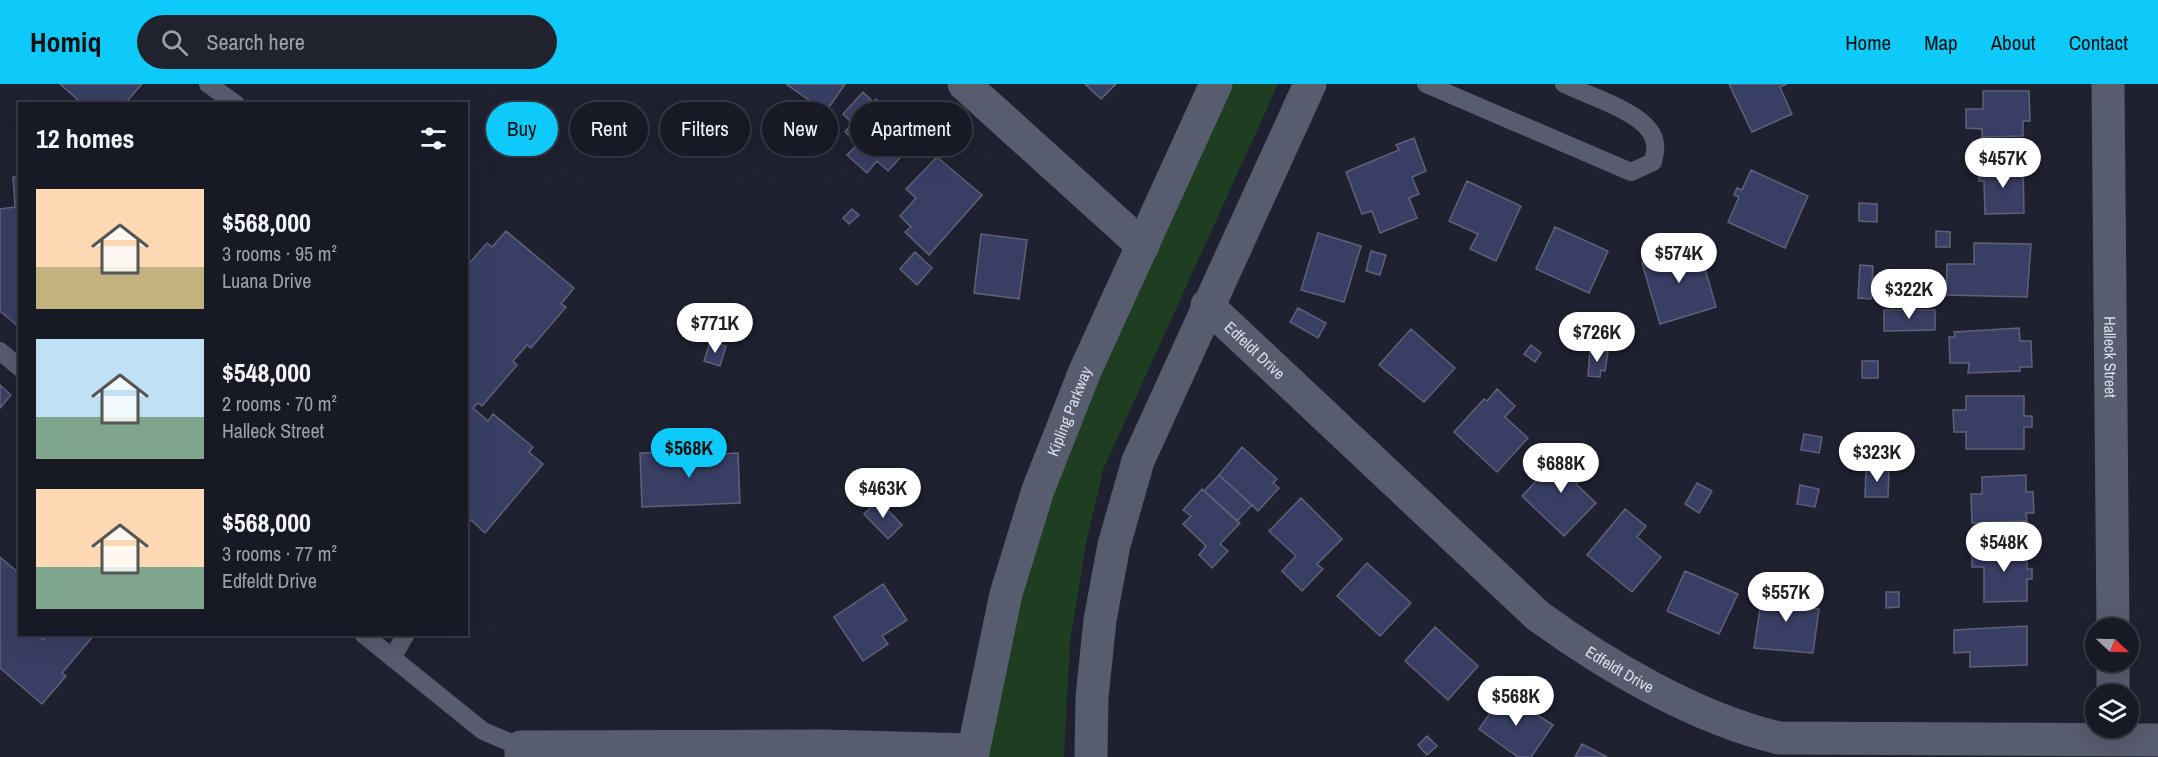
<!DOCTYPE html>
<meta charset="utf-8">
<style>
:root{--surface:#171925;--page:#20222d;--text:#f1f3f6;--muted:#9ea0a7;--line:#363842;--accent:#0dcafa}
body{margin:0;font-family:"Archivo Narrow",sans-serif;background:var(--page);color:var(--text);height:100vh;display:flex;flex-direction:column;font-size:22px;white-space:nowrap}
*{box-sizing:border-box;margin:0}
p{font-size:20px;color:var(--muted)}
.icon{flex:none;width:33px;height:33px;fill:none;stroke:currentColor;stroke-width:2;stroke-linecap:round;stroke-linejoin:round}
.map{position:relative;flex:1;overflow:hidden}
.panel{position:absolute;left:18px;top:18px;width:450px;height:534px;display:flex;flex-direction:column;background:var(--surface);border-radius:0px;box-shadow:0 6px 24px #0002,0 0 0 2px var(--line)}
.panel>*{flex:none}
.top-card{position:absolute;left:486px;top:18px;width:570px;height:54px;display:flex;gap:12px}
.needle{width:39px;rotate:112deg}
.controls{position:absolute;left:2085px;top:534px;display:grid;gap:12px}
.controls a{display:grid;place-items:center;width:54px;height:54px;border-radius:50%;background:var(--surface);box-shadow:0 6px 24px #0002,0 0 0 2px var(--line);font-size:30px}
.price{position:absolute;translate:-50% -51px;padding:0 14px;border-radius:21px;background:#fff;color:#222;font-size:20px;line-height:39px;filter:drop-shadow(0 2px 3px #0008)}
.price::after{content:'';position:absolute;left:50%;top:36px;width:18px;height:14px;margin-left:-9px;background:inherit;clip-path:polygon(0 0,100% 0,50% 100%)}
.price.active{background:var(--accent);color:#111}
ul{padding:0;list-style:none}
li{display:flex;align-items:center;gap:18px;height:150px;padding:0 18px}
li span{display:grid;place-items:center;flex:none;width:168px;height:120px;border-radius:0px;color:#555}
li>.icon{margin-inline-start:auto}
span .icon{width:72px;height:72px;fill:#fffc;stroke-width:1}
li b{font-size:26px}
h2{display:flex;justify-content:space-between;align-items:center;height:72px;padding:0 18px;font-size:26px}
.pill{padding:0 21px;border-radius:27px;background:var(--surface);box-shadow:0 6px 24px #0002,0 0 0 2px var(--line);font-size:21px;line-height:54px}
.pill.active{background:var(--accent);color:#111}
header{display:flex;align-items:center;gap:36px;box-sizing:border-box;height:84px;padding:0 30px;background:var(--accent);color:#111}
header strong{font-size:28px}
nav{display:flex;gap:33px;margin-inline-start:auto;font-size:21px}
.search{width:420px;height:54px;background:var(--page);display:flex;align-items:center;gap:15px;box-sizing:border-box;padding:0 21px;border-radius:33px;color:var(--muted);font-size:22px}
.map>svg:first-child{display:block}
.green{fill:#1d3e21}
.building{fill:#393e64;stroke:#5f6276;stroke-width:1.5}
.lines{fill:none;stroke-linecap:round;stroke-linejoin:round}
.lane{stroke:#585c6f;stroke-width:18}
.street{stroke:#585c6f;stroke-width:33}
.secondary{stroke:#585c6f;stroke-width:33}
.labels{text-anchor:middle;stroke-width:4.5;stroke-linejoin:round;paint-order:stroke}
.street-label{font-size:16px;fill:#dbdee9;stroke:#1f2131}
</style>
<header>
<strong>Homiq</strong>
<div class="search"><svg class="icon" aria-label="search" viewBox="0 0 24 24"><circle cx="10" cy="10" r="6"/><path d="M15 15l6 6"/></svg>Search here</div>
<nav><a>Home</a><a>Map</a><a>About</a><a>Contact</a></nav>
</header>
<div class="map">
<svg width="2158" height="673" viewBox="0 0 2158 673">
<rect width="100%" height="100%" fill="#1f2131"/>
<path class="green" d="M1228 0H1278L1103 386 1086 460 1070 558 1064 673H984L1038 437 1111 254Z"/>
<path class="building" d="M60 0H142L128 16 132 20H73L77 15Z
M786 0H845L821 35 809 26 813 19Z
M1085 0H1116L1101 15Z
M1729 0H1787L1780 3 1792 30 1752 48Z
M1983 7H2029L2030 37H2023V52L1982 53V45L1966 44V25H1983Z
M863 8 873 18 876 15 918 54 888 87 877 77 867 89 847 71 858 60 845 48 852 39 843 30Z
M780 48 793 58 786 68 773 58Z
M1414 54 1426 87 1412 93 1419 110 1409 114 1417 134 1380 149 1372 127 1362 130 1346 88 1399 66 1396 61Z
M937 73 982 111 929 171 905 148 911 143 900 132 916 114 906 105Z
M2023 81 2024 129 1985 130 1984 97H1979L1978 82Z
M1751 86 1808 112 1785 164 1728 138 1739 113 1734 111 1737 104 1742 106Z
M13 93H20V244L0 227V125L15 123Z
M1467 97 1521 122 1496 177 1470 165 1478 150 1449 137Z
M1859 119 1877 120V138L1859 137Z
M852 125 859 131 849 140 843 134Z
M1555 143 1608 167 1589 209 1536 185Z
M506 147 574 204 561 220 566 223 531 264 527 261 513 277 517 281 482 322 478 319 473 324 488 337 493 330 533 363 529 368 543 380 485 449 471 436 466 440V183L487 159 492 163Z
M1936 147 1950 148V163H1936Z
M1318 149 1361 162 1344 218 1301 206Z
M981 150 1027 156 1019 215 974 209Z
M1974 159 2031 160 2027 213 1946 211 1947 180H1974Z
M1698 160 1716 223 1660 240 1642 179Z
M1371 167 1386 171 1380 191 1366 187Z
M915 168 932 184 917 201 900 185Z
M1860 181 1873 182 1871 215 1858 214Z
M1298 224 1326 239 1318 254 1290 238Z
M1884 226H1935V246L1884 247Z
M2019 244 2020 257H2031L2032 283H2020V287L1968 289 1969 279H1950L1949 253H1955L1954 248Z
M1411 245 1455 284 1424 318 1379 281Z
M710 258 726 262 720 282 704 277Z
M1531 261 1541 269 1535 278 1524 270Z
M1590 266 1608 268 1605 287 1601 286 1600 293 1588 292Z
M1862 277H1878V294H1862Z
M0 301 11 311 0 324Z
M1497 305 1515 322 1505 333 1528 354 1497 388 1454 348 1484 315 1487 317Z
M1966 312H2024V332H2032V343H2024V365H1966V348H1954L1953 326H1966Z
M1804 350 1822 353 1819 369 1801 366Z
M1242 363 1277 395 1273 399 1279 404 1258 427 1219 391Z
M696 367V371L738 369 740 419 642 423 640 369Z
M1564 367 1587 388 1576 400 1596 419 1564 452 1522 412Z
M1866 384 1889 385 1888 413H1865Z
M1219 391 1252 421 1237 437 1204 407Z
M2026 391V408H2033L2034 429H2026L2027 437 1972 439 1971 410H1982V393Z
M1697 399 1712 407 1699 429 1685 420Z
M1800 401 1819 405 1815 423 1797 420Z
M1202 405 1240 439 1220 460 1228 467 1212 484 1199 471 1206 462 1183 440 1191 432 1183 426Z
M1301 414 1342 455 1317 480 1323 485 1302 507 1282 487 1296 472 1269 447Z
M878 416 902 441 888 455 864 430Z
M1625 425 1646 442 1637 453 1661 473 1632 508 1587 471Z
M2027 464V485H2032V495H2027V517L1984 518V483H1972V465Z
M0 473 20 490V550H37L43 556 48 550H95L62 589 66 592 42 620 0 584Z
M1367 479 1411 519 1380 552 1337 512Z
M1685 487 1738 510 1719 550 1667 527Z
M883 500 907 536 882 552 888 560 863 577 834 533Z
M1772 500 1795 503 1792 521 1819 525 1813 569 1754 564 1761 518 1769 519Z
M1886 508H1899V523L1886 524Z
M2027 542V581L1970 583V568L1954 569V546Z
M1435 543 1478 582 1448 616 1405 577Z
M1504 609 1553 641 1531 673H1518L1479 645Z
M1427 652 1437 662 1427 671 1418 661Z
M1582 660 1607 673H1575Z"/>
<g class="lines">
<path class="lane" d="M208 0 236 20
M1426 0 1631 88 1653 78C1656 67 1657 57 1650 47 1636 26 1587 11 1564 0
M0 267 20 284
M363 550 483 647 521 663
M392 574 406 550"/>
<g class="street">
<path d="M964 0 1143 162"/>
<path id="s1" d="M2108 0 2113 544"/>
<path id="s2" d="M1207 221 1538 532C1607 582 1695 634 1779 654L2158 656"/>
<path d="M2113 578V610"/>
<path d="M521 673V663L822 662 972 666"/>
</g>
<g class="secondary">
<path id="s3" d="M972 673 1006 510 1038 406 1085 287 1216 0"/>
<path d="M1091 673 1092 613 1100 536 1114 461 1138 377 1310 0"/>
</g>
</g>
<g class="labels">
<g class="street-label">
<text dy="6" stroke="none"><textPath href="#s2" startOffset="66">Edfeldt Drive</textPath></text>
<text dy="6" stroke="none"><textPath href="#s1" startOffset="273">Halleck Street</textPath></text>
<text dy="6" stroke="none"><textPath href="#s3" startOffset="360">Kipling Parkway</textPath></text>
<text dy="6" stroke="none"><textPath href="#s2" startOffset="552">Edfeldt Drive</textPath></text>
</g>
</g>
</svg>
<div class="controls">
<a><svg class="needle" viewBox="-14 -14 28 28"><path d="M0-13l5 13h-10z" fill="#e53935"/><path d="M0 13l5-13h-10z" fill="#9ea0a7"/></svg></a>
<a><svg class="icon" aria-label="layers" viewBox="0 0 24 24"><path d="M12 4l9 5-9 5-9-5zM3 14l9 5 9-5"/></svg></a>
</div>
<b class="price" style="left:2003px;top:105px">$457K</b>
<b class="price" style="left:1679px;top:200px">$574K</b>
<b class="price" style="left:1909px;top:236px">$322K</b>
<b class="price" style="left:715px;top:270px">$771K</b>
<b class="price" style="left:1597px;top:279px">$726K</b>
<b class="price active" style="left:689px;top:395px">$568K</b>
<b class="price" style="left:1877px;top:399px">$323K</b>
<b class="price" style="left:1561px;top:410px">$688K</b>
<b class="price" style="left:883px;top:435px">$463K</b>
<b class="price" style="left:2004px;top:489px">$548K</b>
<b class="price" style="left:1786px;top:539px">$557K</b>
<b class="price" style="left:1516px;top:643px">$568K</b>
<div class="top-card">
<a class="pill active">Buy</a>
<a class="pill">Rent</a>
<a class="pill">Filters</a>
<a class="pill">New</a>
<a class="pill">Apartment</a>
</div>
<section class="panel">
<h2>12 homes<svg class="icon" aria-label="filters" viewBox="0 0 24 24"><path d="M4 7h16M4 17h16"/><circle cx="9" cy="7" r="2"/><circle cx="15" cy="17" r="2"/></svg></h2>
<ul>
<li><span style="background:linear-gradient(#ffd9b3 65%,#c2b280 0)"><svg class="icon" aria-label="home" viewBox="0 0 24 24"><path d="M3 11l9-7 9 7M6 9v11h12V9"/></svg></span><div><b>$568,000</b><p>3 rooms · 95 m²</p><p>Luana Drive</p></div></li>
<li><span style="background:linear-gradient(#bfe0f5 65%,#7fa58c 0)"><svg class="icon" aria-label="home" viewBox="0 0 24 24"><path d="M3 11l9-7 9 7M6 9v11h12V9"/></svg></span><div><b>$548,000</b><p>2 rooms · 70 m²</p><p>Halleck Street</p></div></li>
<li><span style="background:linear-gradient(#ffd9b3 65%,#7fa58c 0)"><svg class="icon" aria-label="home" viewBox="0 0 24 24"><path d="M3 11l9-7 9 7M6 9v11h12V9"/></svg></span><div><b>$568,000</b><p>3 rooms · 77 m²</p><p>Edfeldt Drive</p></div></li>
</ul>
</section>
</div>
